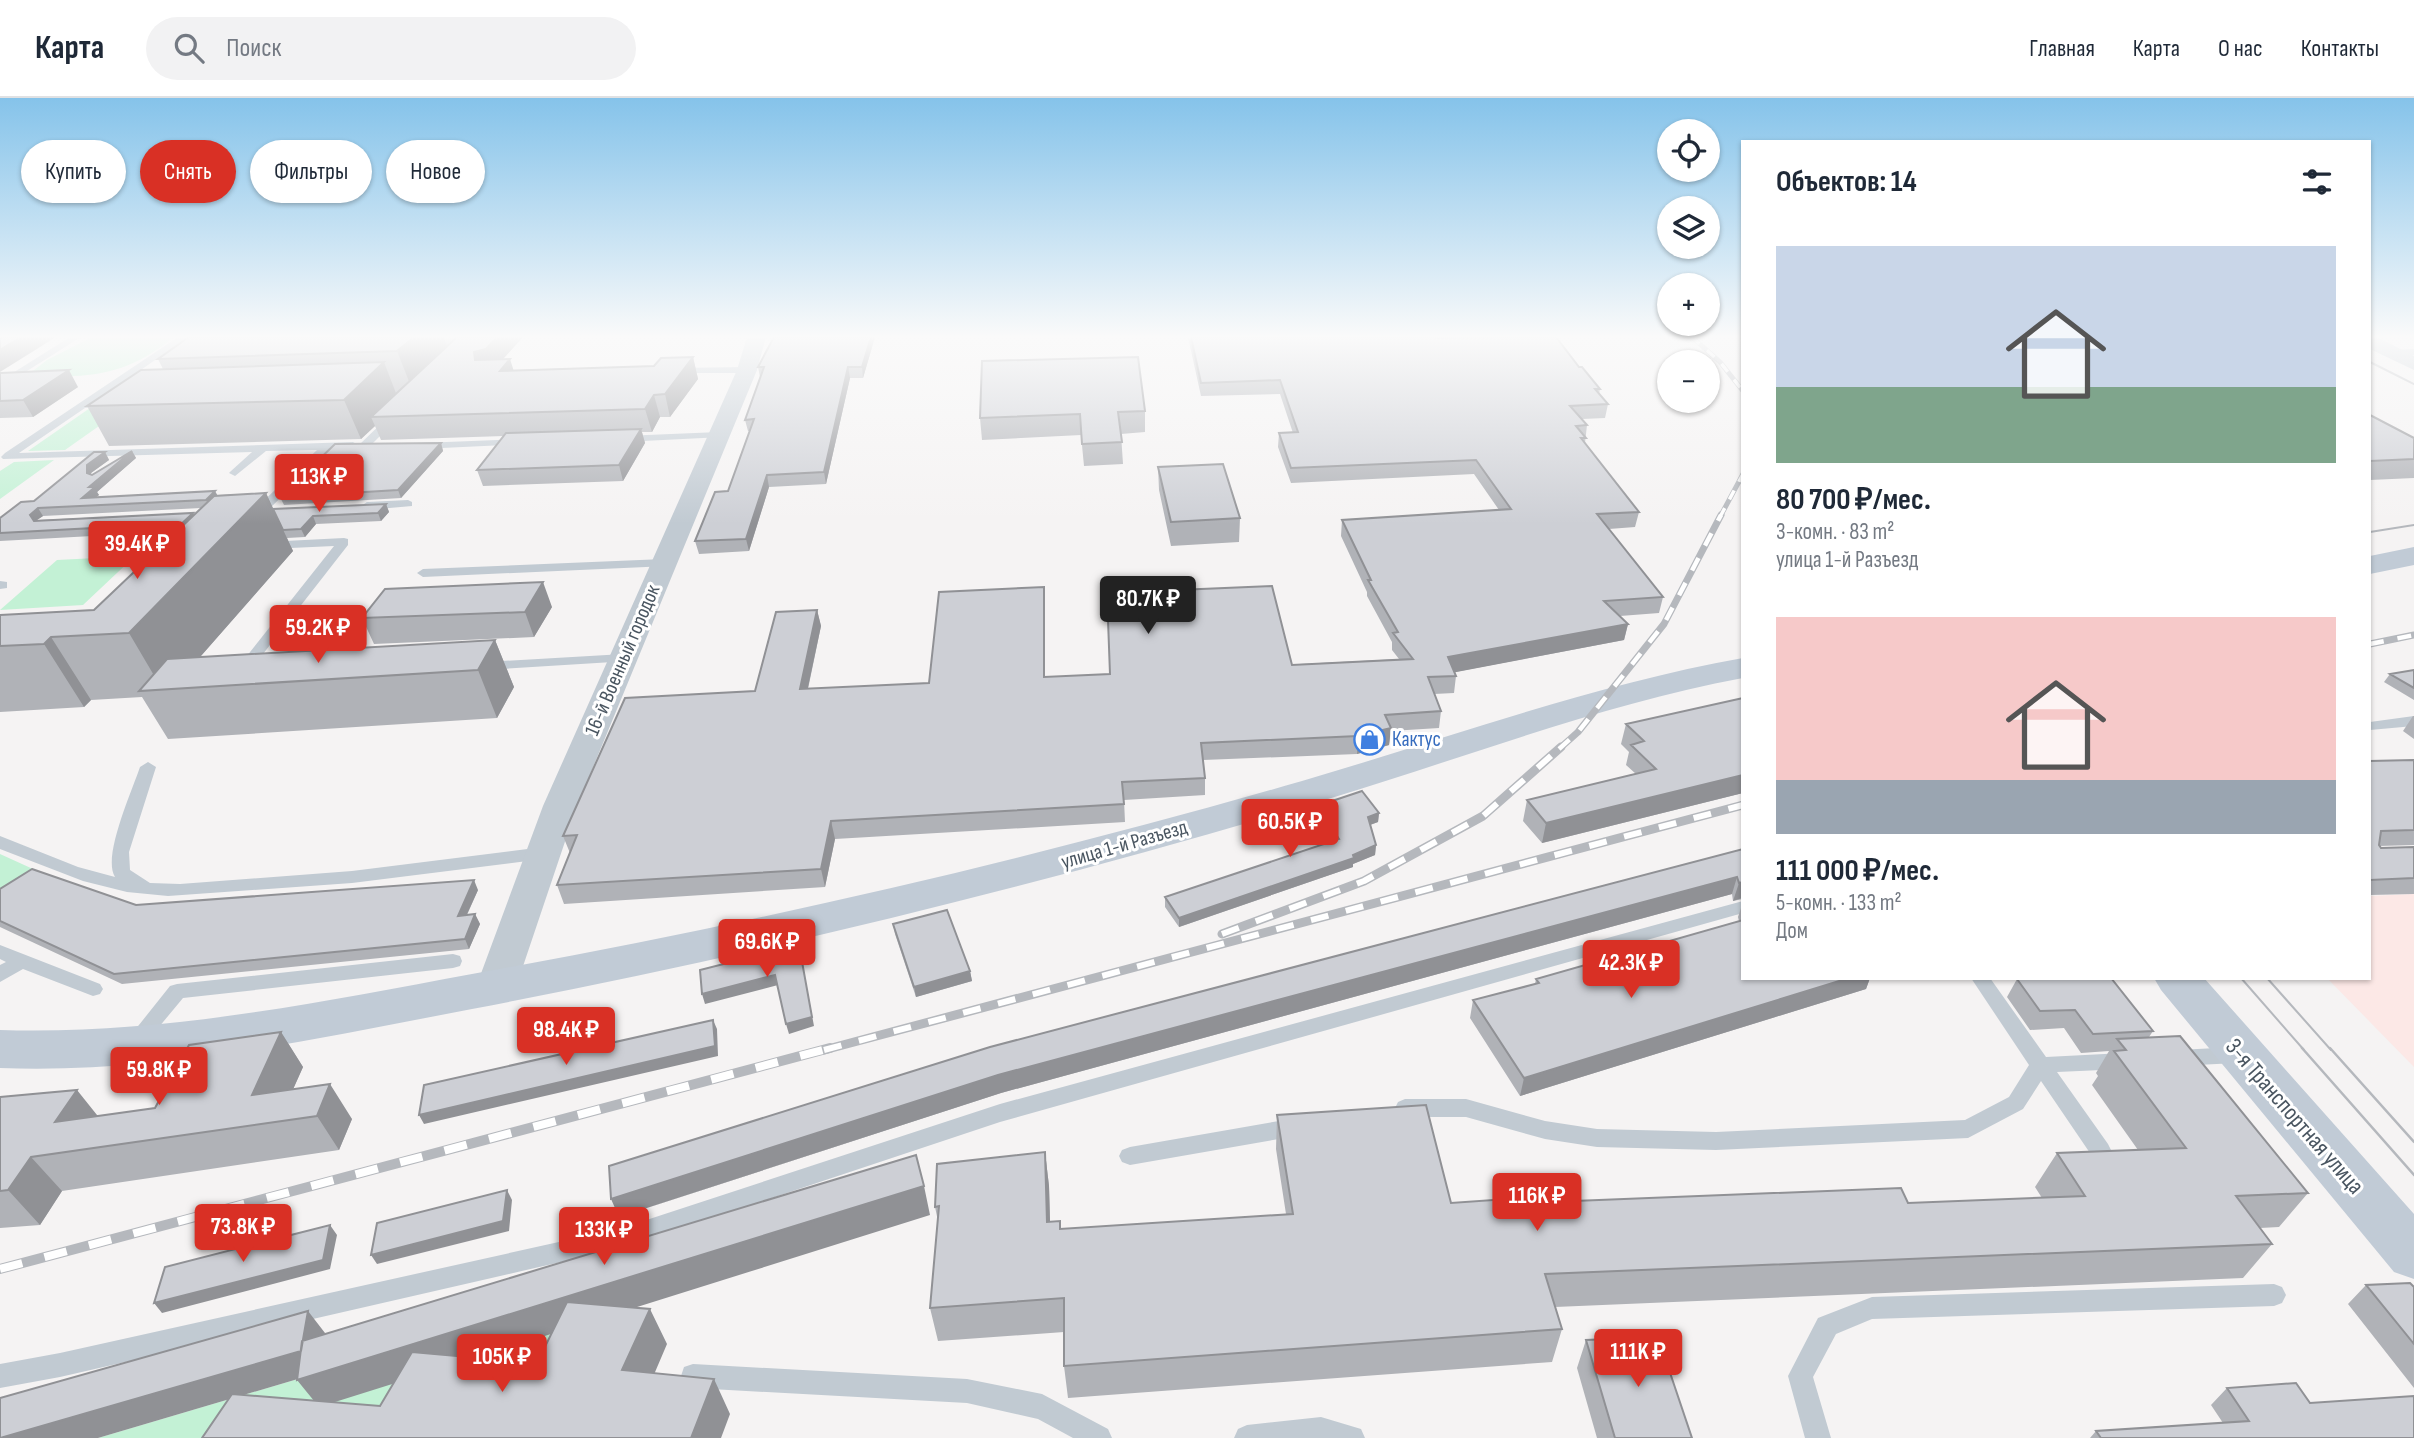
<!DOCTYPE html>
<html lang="ru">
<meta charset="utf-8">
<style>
:root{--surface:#fff;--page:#f2f2f3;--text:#1f2937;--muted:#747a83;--line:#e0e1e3;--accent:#d93025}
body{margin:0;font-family:"Sofia Sans Condensed",sans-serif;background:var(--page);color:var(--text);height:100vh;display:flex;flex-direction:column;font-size:26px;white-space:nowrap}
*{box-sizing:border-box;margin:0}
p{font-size:23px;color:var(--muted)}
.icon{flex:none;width:38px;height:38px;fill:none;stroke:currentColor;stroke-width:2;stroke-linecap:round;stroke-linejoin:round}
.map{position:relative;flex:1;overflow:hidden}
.details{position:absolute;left:1741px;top:42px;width:630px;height:840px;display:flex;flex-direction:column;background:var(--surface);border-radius:0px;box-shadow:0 2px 5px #0004}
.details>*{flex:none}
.top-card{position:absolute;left:21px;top:42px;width:665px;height:63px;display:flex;gap:14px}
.buttons{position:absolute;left:1657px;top:21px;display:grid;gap:14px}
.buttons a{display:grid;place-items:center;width:63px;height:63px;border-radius:50%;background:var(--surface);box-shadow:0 2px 5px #0004;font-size:35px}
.price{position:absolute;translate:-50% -60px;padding:0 16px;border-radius:7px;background:var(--accent);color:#fff;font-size:23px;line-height:46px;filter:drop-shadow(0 2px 4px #0008)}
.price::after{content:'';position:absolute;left:50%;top:42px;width:21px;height:16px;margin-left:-10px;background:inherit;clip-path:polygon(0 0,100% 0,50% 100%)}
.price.on{background:#222;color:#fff}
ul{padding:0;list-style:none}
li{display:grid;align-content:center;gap:14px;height:371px;padding:0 35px}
li span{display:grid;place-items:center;height:217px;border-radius:0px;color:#555}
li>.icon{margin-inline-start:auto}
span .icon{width:126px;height:126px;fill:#fffc;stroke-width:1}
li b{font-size:30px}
h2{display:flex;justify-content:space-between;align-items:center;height:84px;padding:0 35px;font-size:30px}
.chip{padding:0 24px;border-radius:32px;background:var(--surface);box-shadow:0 2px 5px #0004;font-size:24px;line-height:63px}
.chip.on{background:var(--accent);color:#fff}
header{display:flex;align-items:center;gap:42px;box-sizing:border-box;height:98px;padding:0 35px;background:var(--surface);border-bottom:2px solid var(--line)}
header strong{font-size:33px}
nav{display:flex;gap:38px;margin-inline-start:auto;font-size:24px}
.search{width:490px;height:63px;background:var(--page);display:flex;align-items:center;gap:18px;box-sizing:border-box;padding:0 24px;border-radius:38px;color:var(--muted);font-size:26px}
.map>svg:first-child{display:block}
.medical{fill:#fce8e6}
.green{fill:#c3f1d5}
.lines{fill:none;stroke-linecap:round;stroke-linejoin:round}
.service{fill:#c1cad2;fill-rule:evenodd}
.minor{fill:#c1cad2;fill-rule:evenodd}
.secondary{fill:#c1cbd6;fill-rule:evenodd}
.tram-far1{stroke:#b5b8bd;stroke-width:2}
.tram{stroke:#b5b8bd;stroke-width:2.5}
.rail-far3-casing{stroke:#b5b8bd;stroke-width:5}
.rail-far2-casing{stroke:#b5b8bd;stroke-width:7}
.rail-far1-casing{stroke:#b5b8bd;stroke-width:9}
.rail-casing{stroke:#b5b8bd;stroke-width:10}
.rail-far3{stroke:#fff;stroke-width:3.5;stroke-dasharray:10;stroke-linecap:butt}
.rail-far2{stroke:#fff;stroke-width:4.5;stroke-dasharray:14;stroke-linecap:butt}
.rail-far1{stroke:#fff;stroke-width:6;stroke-dasharray:18;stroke-linecap:butt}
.rail{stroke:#fff;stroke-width:8;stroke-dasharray:23;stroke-linecap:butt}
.wall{fill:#b0b2b7;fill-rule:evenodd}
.shaded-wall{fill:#909195}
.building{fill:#cdcfd5;stroke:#909195;stroke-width:2}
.labels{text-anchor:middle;stroke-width:6;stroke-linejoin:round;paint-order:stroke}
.street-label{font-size:21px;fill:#4a5661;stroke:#fff}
.shop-label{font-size:21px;fill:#366cbe;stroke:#fff;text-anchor:start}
.near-street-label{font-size:24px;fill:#4a5661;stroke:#fff}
</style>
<header>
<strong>Карта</strong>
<div class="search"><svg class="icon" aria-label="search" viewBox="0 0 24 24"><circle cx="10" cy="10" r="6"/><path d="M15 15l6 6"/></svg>Поиск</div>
<nav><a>Главная</a><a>Карта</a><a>О нас</a><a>Контакты</a></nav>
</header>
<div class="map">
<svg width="2414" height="1340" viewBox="0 0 2414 1340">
<rect width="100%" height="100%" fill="#f5f3f3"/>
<path class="medical" d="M2414 796V969L2327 880H2370V798Z"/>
<path class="green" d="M92 239H174C128 277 87 282 29 276L47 262Z
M126 309 65 352 28 353 90 310Z
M54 362 0 401V373L14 364Z
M135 458 83 507 0 512 57 462Z
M0 756 33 771 0 799Z
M578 1227 586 1240 412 1334 257 1340H98L318 1275Z"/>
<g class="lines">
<path class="service" d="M70 239H81L0 290V283Z
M178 239H188L95 304 110 303 115 306 114 308 85 310 19 355 353 344 358 347 353 350 330 351 263 417 259 418 253 414 255 411 317 352 266 353 235 378 229 375 231 373 252 354 3 361 1 359 5 355Z
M2414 251V257L2391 258 2386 255 2391 252Z
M676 270 747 269 752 272 747 275H673V271Z
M389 318 398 320 369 349H361V345Z
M719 334 724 337 723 339 623 344 618 341 623 338Z
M521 341 525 342V346L421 351 416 348 421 345Z
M408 402 412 404V408L367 412 361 408 367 404Z
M344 440 348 441V447L249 574H239L237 571 239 568 334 448 269 451 263 447 265 444Z
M664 461 668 462V468L423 479 417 475 423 471Z
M0 483 7 484V490L0 491Z
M624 556 631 560 629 563 485 572 478 568 485 564Z
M2414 618V628L2370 632V624Z
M148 664 156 669 129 754 130 772 150 785 180 786 352 773 543 749 552 755 543 761 352 785 168 798 127 794 83 783 0 751V738L78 769 115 779C102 759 132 693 140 669Z
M1743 803V815L1000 1024 622 1150 60 1279 0 1290V1266L60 1255 622 1130 1000 1006Z
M0 847 100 886 103 891 100 896 93 898 23 871 0 884V867L6 864 0 861Z
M453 856 460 858 462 863 460 868 453 870 183 900 144 947 137 950 130 947 127 942 170 888 177 886Z
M1971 880H1990L2046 959 2124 955 2131 957 2134 963 2131 969 2124 971 2057 974 2108 1046 2111 1052 2108 1058 2100 1061 2092 1058 2041 983 2023 1011 1968 1040 1716 1052 1597 1049 1545 1041 1466 1019H1405L1398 1016 1395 1010 1398 1004 1405 1001H1466L1545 1023 1597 1031 1716 1034 1965 1022 2009 999 2029 967Z
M2236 949 2243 951 2246 957 2243 963 2236 965 2178 968 2171 966 2168 960 2171 954 2178 952Z
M1296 1020 1303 1023 1307 1029 1303 1035 1296 1038 1130 1067 1122 1064 1119 1058 1122 1052 1130 1049Z
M2274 1186 2282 1189 2286 1197 2282 1205 2274 1208 1872 1221 1836 1236 1813 1279 1831 1340H1805L1788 1278 1818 1220 1872 1199Z
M693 1266 967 1281 1042 1296 1108 1331 1112 1340H1073L1038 1321 967 1305 693 1290 684 1287 681 1278 684 1269Z
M1321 1319 1361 1331 1365 1340H1234L1238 1331 1247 1327Z"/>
<path class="minor" d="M747 239H766L757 272 577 708 516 889 510 900 496 904 482 900 476 889 543 708 737 272Z
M2370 239H2377L2414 258V272L2370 251Z"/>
<path class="secondary" d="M2414 449V467L2370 476V458Z
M1743 560V580C1600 607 1467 659 1328 701 1046 786 761 856 472 911 315 941 160 976 0 970V932C160 937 315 905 472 876 752 826 1029 762 1302 683 1449 640 1592 587 1743 560Z
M2154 880H2204L2414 1116V1181L2394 1174 2161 892Z"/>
<path class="tram-far1" d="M2370 264 2414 286
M2370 434 2414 427
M2241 880 2304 952
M2267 880 2331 952"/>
<path class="tram" d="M2302 950 2414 1077
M2330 950 2414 1044"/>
<defs>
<path id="rail-far3" d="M1692 239 1720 264 1743 293
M1720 419 1743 376"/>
<path id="rail-far2" d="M2370 546 2414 537
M1559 651 1578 634 1664 526 1721 417"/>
<path id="rail-far1" d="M1222 836 1364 783 1483 718 1561 649
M824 952 1743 707"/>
<path id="rail" d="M0 1171 830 950"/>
</defs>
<use href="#rail-far3" class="rail-far3-casing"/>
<use href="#rail-far2" class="rail-far2-casing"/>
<use href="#rail-far1" class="rail-far1-casing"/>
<use href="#rail" class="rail-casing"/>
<use href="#rail-far3" class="rail-far3"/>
<use href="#rail-far2" class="rail-far2"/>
<use href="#rail-far1" class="rail-far1"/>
<use href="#rail" class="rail"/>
</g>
<path class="wall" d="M189 239H523L503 261 513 272 654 268 693 259 698 281 670 319H660L652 334H642L645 345 623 383 483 388 477 372 504 338 381 342 375 328 361 341 109 348 87 308 163 271 158 261Z
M774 239H875L863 280H850L826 386 769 389 749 453 699 456 695 443 728 393 750 333H748L745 322 760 279 758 269Z
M1188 239H1434L1579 269 1600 291 1599 296 1608 306 1605 320 1582 321 1587 327 1585 345 1639 414 1635 429 1609 431 1663 499 1659 515 1620 518 1628 526 1624 542 1455 574 1456 578 1454 595 1434 596 1441 613 1439 630 1391 633 1389 647 1357 656 1203 662 1205 680V697L1124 702 1125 724 835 741 825 789 564 806 557 787 570 755 563 738 755 593 817 512 821 528 808 591 929 585 1045 505V579L1399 561 1392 552V544L1367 498V494L1341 438 1342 422 1499 412 1474 376 1291 385 1278 349 1279 335H1293L1280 296 1201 298Z
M0 275 78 289 33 319 0 320Z
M1145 313V334L1121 336 1123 366 1084 368 1081 337 982 342 980 320Z
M2370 317 2414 340V380L2370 382Z
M441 345 443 353 401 400 284 407 280 399Z
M132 353 136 360 97 394 99 397 96 399 218 397 266 395 273 411 386 406 389 414 381 423 316 426 305 439 287 440 293 453 200 559 495 542 514 589 497 620 168 641 142 599 91 602 84 609 0 614V517L94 512 171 439 113 442 111 437 0 443V420L34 403 105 354 109 362 91 375V377ZM201 410 194 417 193 415 37 422 43 418Z
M1158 369 1240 420 1239 444 1171 448 1159 392Z
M552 509 534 539 374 546 362 520Z
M2414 572V602L2384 584 2390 576Z
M2413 618H2414V641L2403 633Z
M1626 626 1743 695 1542 745 1523 723 1527 702 1636 676 1626 667 1629 654 1621 646Z
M2414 662V747L2379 748 2381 750 2414 749V796L2370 797V663Z
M1317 708 1379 715 1378 724 1370 727 1376 747 1375 757 1353 766V769L1179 829 1165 809V799L1333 743 1317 718Z
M1743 751V801L1733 803 1732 796 1001 995 619 1119Z
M0 791 136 807 478 792 467 817 475 816 480 826 469 851 122 886 0 829Z
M1743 804V880H1870L1866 891 1520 998 1470 920 1473 902 1535 886 1536 881 1739 823 1738 819Z
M893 826 970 873 972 883 916 899 895 836Z
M2017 881 2153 933 2149 939 2308 1095 2279 1129 2260 1130 2272 1146 2243 1180 1555 1209 1562 1231 1552 1264 1068 1300 1064 1268V1234L938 1243 930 1210 938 1123 935 1109 1045 1054 1049 1088 1050 1124 1061 1131 1286 1116 1276 1051 1277 1017 1451 1105H1908L2042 1100 2035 1089 2057 1055 2138 1052 2092 987 2098 978 2096 975 2109 953 2081 955 2064 930 2030 932 2007 899Z
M281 934 303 969 293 991 352 1021 339 1052 62 1093 40 1127 0 1130V999L98 1018 155 1010Z
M2366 1187 2414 1189V1290L2348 1206Z
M1586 1242 1692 1340H1597L1577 1270Z
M2227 1290 2310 1305 2414 1340H2090L2096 1333 2223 1325 2211 1307Z"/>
<path class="shaded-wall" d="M21 239H56L0 274V252Z
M414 239H444L449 255 412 291 397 253Z
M497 239H523L493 272 475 262 474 254Z
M871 239H875L863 280 862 269Z
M693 259 698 281 670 319 665 296Z
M510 261 517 283 500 273Z
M384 264 399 303 371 319 375 328 361 341 344 302Z
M848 269 850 280 826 386 824 374Z
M69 272 78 289 33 319 23 302Z
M654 297 660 319 652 334 645 311Z
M641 331 645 345 623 383 619 367Z
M441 345 443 353 401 400 398 392Z
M132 353 136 360 97 394 99 397 86 407 82 400 89 389Z
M105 354 109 362 91 375V383L87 375V367Z
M767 377 769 389 749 453 746 441Z
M215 393 219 400 210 410 206 402Z
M266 395 293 453 172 591H162L129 535Z
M386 406 389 414 381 423 378 415Z
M38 410 43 418 34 424 30 417Z
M193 415 197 423 181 438 177 430Z
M313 418 316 426 305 439 301 431Z
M543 484 552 509 534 539 525 514Z
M1044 489 1045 505V596L1044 579Z
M817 512 821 528 804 608 800 591Z
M1628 526 1624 542 1446 576 1448 559Z
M51 539 91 602 84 609 44 546Z
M495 542 514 589 497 620 478 572Z
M1391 630 1389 647 1357 656 1358 638Z
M1743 677V695L1542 745 1546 725Z
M1379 715 1378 724 1367 728 1368 719Z
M831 723 835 741 825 789 821 771Z
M1376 747 1375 757 1353 766V769L1179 829V820L1353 757Z
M1737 779 1732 796 1001 995 619 1119 611 1101 998 977Z
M474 782 478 792 462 827 458 818Z
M1743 784 1742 800 1733 803 1739 785Z
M475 816 480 826 469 851 465 841Z
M799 847 814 928 789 936 786 926Z
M970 873 972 883 916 899 914 889Z
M775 877 778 887 705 906 702 896Z
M1849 880H1870L1866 891 1520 998 1524 980Z
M713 922 717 931 718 958 424 1026 419 1017Z
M281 934 303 969 279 1023 252 997Z
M330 986 352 1021 339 1052 317 1018Z
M77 992 105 1027 55 1024Z
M1045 1054 1049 1088 1051 1158 1047 1124Z
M31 1059 62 1093 40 1127 8 1092Z
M924 1088 930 1117 319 1309 297 1282Z
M507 1092 512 1102 509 1133 377 1166 371 1157Z
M330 1127 337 1137 330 1171 162 1215 154 1205Z
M650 1211 667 1246 641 1307 622 1272Z
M308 1213 325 1235 318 1275 98 1340H0Z
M714 1281 730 1316 721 1340H691Z"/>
<path class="building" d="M4 239H21L0 252V241Z
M189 239H414L397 253 158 261Z
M457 239H497L486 251 474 254 475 262 510 261 500 273 654 268 661 260 693 259 665 296 654 297 645 311 371 319Z
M774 239H871L862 269H848L824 374 767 377 746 441 695 443 715 394 728 393 754 321 745 322 764 269H758Z
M1191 239H1434L1435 240 1556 239 1579 269H1582L1600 291H1595L1608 306 1570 308 1587 327 1576 328 1586 340H1581L1639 414 1597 416 1663 499 1604 503 1628 526 1448 559 1456 578 1428 579 1441 613 1385 617 1391 630 1358 638 1201 645 1205 680 1122 684 1124 706 831 723 821 771 557 787 577 737 563 738 625 600 755 593 776 514 817 512 800 591 929 585 939 494 1044 489V579L1110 576 1107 495 1272 488 1292 567 1413 561 1393 535 1398 534 1368 482H1371L1342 422 1511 411 1476 362 1291 370 1279 335 1298 334 1280 282 1201 285Z
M1138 259 1145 313 1118 314 1122 344 1082 346 1080 316 980 320 982 263Z
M384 264 344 302 87 308 141 272Z
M69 272 23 302 0 303V275Z
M2370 317 2414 340V361L2370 363Z
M641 331 619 367 477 372 506 335Z
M441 345 398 392 280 399 335 346Z
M132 353 89 389H95L82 400 215 393 206 402 38 410 30 417 34 423 193 415 177 430 109 434 114 429 0 435V420L21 404 34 403 94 354H105L87 367V375L92 377Z
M1223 366 1240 420 1171 424 1158 369Z
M266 395 129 535 51 539 44 546 0 548V517L94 512 214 398Z
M386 406 378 415 313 418 301 431 283 432 273 411Z
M543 484 525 514 362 520 385 491Z
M495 542 478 572 139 593 167 561Z
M2414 572V590L2390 576Z
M1743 600V677L1546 725 1527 702 1656 671 1631 647 1644 643 1626 626Z
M2414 662V732L2381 733 2379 747 2381 750 2414 749V780L2370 782V663Z
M1362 693 1379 715 1368 719 1376 747 1353 757 1354 760 1179 820 1165 799 1339 741 1317 708Z
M1743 751V784L1739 785 1737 779 998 977 611 1101 609 1068 990 949Z
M32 771 136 807 474 782 458 818 475 816 465 841 114 876 0 823V791Z
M947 812 970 873 914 889 893 826Z
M1743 822V880H1849L1524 980 1473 902 1539 885 1536 881Z
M799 847 812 919 786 926 775 877 702 896 700 872Z
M2035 880H2111L2153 933 2093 936 2075 912 2040 913 2017 881Z
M713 922 715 948 419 1017 424 987Z
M281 934 252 997 330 986 317 1018 31 1059 8 1092 0 1093V999L77 992 55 1024 155 1010 189 947Z
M2180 938 2308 1095 2236 1098 2272 1146 1545 1176 1562 1231 1064 1268V1200L930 1210 939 1108 935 1109 937 1066 1045 1054 1047 1124 1060 1123V1131L1293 1116 1277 1017 1426 1007 1451 1105 1522 1100 1524 1105 1901 1090 1908 1105 2085 1098 2057 1055 2186 1050 2114 953 2126 952 2117 941Z
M916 1057 924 1088 297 1282 302 1243Z
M507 1092 503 1123 371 1157 377 1125Z
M330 1127 323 1162 154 1205 165 1169Z
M2410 1185 2414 1189V1246L2366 1187Z
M567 1204 650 1211 622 1272 714 1281 691 1340H202L232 1296 380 1308 412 1254 537 1265Z
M308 1213 301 1253 0 1340V1300Z
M1658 1239 1692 1340H1615L1586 1242Z
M2296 1285 2310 1305 2414 1298V1340H2101L2096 1333 2249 1323 2227 1290Z"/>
<linearGradient id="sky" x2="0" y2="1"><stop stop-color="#85c3ea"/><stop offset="0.56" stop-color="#fafafa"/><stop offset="1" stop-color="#fafafa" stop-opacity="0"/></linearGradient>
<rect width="2414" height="426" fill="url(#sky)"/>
<defs>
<symbol id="shop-ring" viewBox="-11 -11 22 22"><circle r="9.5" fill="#fff" stroke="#3f7fe0" stroke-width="1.5"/><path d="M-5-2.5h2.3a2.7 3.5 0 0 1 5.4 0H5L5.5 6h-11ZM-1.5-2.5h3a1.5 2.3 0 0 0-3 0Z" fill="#3f7fe0"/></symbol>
</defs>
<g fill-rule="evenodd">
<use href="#shop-ring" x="1352" y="624" width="35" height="35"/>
</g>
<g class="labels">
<g class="street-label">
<text transform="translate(622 562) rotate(-67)" y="7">16-й Военный городок</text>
<text transform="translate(1124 746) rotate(-16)" y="7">улица 1-й Разъезд</text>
</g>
<g class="shop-label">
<text x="1392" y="648">Кактус</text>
</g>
<g class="near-street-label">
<text transform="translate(2295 1018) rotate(49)" y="8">3-я Транспортная улица</text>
</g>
</g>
</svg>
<div class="buttons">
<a><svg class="icon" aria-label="locate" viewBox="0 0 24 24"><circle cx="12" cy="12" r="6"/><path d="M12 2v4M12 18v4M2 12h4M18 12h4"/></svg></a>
<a><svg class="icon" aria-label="layers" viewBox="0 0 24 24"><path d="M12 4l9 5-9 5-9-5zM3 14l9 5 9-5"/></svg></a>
<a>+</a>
<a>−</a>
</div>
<b class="price" style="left:319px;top:416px">113K ₽</b>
<b class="price" style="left:137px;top:483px">39.4K ₽</b>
<b class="price on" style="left:1148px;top:538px">80.7K ₽</b>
<b class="price" style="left:318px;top:567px">59.2K ₽</b>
<b class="price" style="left:1290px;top:761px">60.5K ₽</b>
<b class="price" style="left:767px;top:881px">69.6K ₽</b>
<b class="price" style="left:1631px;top:902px">42.3K ₽</b>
<b class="price" style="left:566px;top:969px">98.4K ₽</b>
<b class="price" style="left:159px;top:1009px">59.8K ₽</b>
<b class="price" style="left:1537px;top:1135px">116K ₽</b>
<b class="price" style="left:243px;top:1166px">73.8K ₽</b>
<b class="price" style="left:604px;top:1169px">133K ₽</b>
<b class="price" style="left:1638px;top:1291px">111K ₽</b>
<b class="price" style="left:502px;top:1296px">105K ₽</b>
<div class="top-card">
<a class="chip">Купить</a>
<a class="chip on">Снять</a>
<a class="chip">Фильтры</a>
<a class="chip">Новое</a>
</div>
<section class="details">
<h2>Объектов: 14<svg class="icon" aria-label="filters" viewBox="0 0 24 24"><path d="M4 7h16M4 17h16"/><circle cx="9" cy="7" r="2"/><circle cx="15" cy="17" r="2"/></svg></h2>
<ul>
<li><span style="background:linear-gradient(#c9d6e8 65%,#7fa58c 0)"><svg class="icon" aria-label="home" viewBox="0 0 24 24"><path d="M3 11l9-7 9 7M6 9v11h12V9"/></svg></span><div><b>80 700 ₽/мес.</b><p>3-комн. · 83 m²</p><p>улица 1-й Разъезд</p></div></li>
<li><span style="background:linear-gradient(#f6c9c9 75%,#9aa5b1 0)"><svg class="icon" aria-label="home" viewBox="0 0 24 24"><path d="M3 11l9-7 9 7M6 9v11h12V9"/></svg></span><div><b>111 000 ₽/мес.</b><p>5-комн. · 133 m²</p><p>Дом</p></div></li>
</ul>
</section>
</div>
